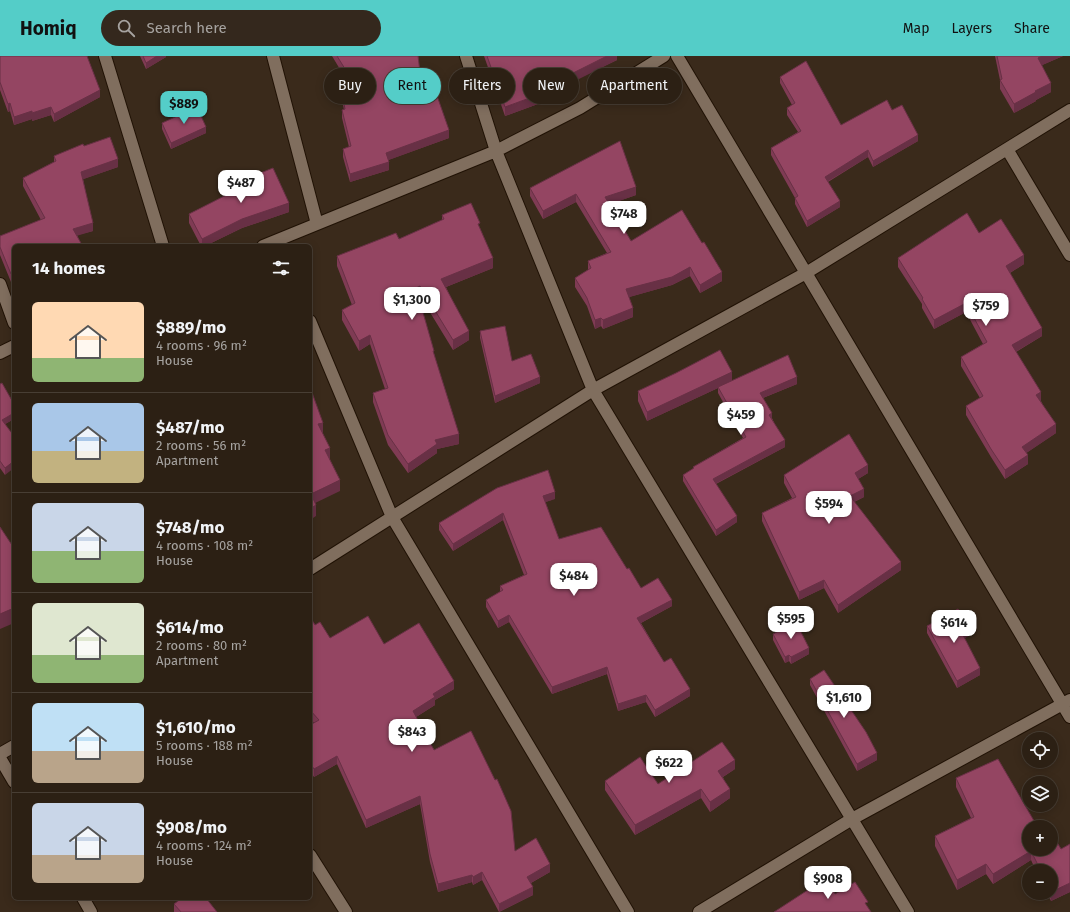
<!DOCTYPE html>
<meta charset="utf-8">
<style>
:root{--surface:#2c2014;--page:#34281d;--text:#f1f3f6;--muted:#a6a3a0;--line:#483e34;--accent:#54cdc8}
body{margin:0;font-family:"Fira Sans",sans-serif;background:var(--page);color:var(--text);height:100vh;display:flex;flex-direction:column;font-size:15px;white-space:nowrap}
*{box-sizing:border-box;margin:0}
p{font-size:13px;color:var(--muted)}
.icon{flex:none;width:22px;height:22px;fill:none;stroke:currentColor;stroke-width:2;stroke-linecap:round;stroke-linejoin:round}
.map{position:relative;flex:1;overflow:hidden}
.drawer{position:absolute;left:12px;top:188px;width:300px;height:656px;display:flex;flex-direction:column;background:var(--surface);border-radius:6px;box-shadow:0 2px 10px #0003,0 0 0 1px var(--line)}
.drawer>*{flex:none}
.guide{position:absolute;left:324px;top:12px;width:380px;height:36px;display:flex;gap:8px}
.controls{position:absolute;left:1022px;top:676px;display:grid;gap:8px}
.controls a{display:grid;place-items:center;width:36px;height:36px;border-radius:50%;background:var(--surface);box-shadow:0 2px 10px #0003,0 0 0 1px var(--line);font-size:20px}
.price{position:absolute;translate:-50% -34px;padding:0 9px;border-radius:8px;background:#fff;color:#222;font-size:13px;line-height:26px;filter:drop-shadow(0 1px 2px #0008)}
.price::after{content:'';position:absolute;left:50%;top:24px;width:12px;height:9px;margin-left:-6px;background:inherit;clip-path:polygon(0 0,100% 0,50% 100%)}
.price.on{background:var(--accent);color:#111}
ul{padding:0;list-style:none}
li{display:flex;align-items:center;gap:12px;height:100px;padding:0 20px}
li+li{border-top:1px solid var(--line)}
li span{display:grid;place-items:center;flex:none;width:112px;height:80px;border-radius:6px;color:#555}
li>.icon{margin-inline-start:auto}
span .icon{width:48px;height:48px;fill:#fffc;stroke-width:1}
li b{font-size:17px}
h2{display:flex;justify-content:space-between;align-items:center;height:48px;padding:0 20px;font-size:17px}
.pill{padding:0 14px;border-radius:18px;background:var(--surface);box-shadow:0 2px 10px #0003,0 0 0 1px var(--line);font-size:14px;line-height:36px}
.pill.on{background:var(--accent);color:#111}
header{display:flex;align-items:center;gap:24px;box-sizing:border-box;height:56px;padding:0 20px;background:var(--accent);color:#111}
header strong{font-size:19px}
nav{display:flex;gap:22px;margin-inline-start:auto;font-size:14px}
.search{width:280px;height:36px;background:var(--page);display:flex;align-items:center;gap:10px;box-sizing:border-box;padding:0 14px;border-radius:22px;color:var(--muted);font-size:15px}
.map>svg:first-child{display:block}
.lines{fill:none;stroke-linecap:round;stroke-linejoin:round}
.minor-casing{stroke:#201205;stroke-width:14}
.minor{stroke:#806e5e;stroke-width:12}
.wall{fill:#7f3b54}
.shaded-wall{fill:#683045}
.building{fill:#944562;stroke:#683045}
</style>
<header>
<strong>Homiq</strong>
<div class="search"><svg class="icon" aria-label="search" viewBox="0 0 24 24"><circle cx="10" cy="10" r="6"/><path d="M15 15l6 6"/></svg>Search here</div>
<nav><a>Map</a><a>Layers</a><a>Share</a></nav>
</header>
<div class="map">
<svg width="1070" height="856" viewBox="0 0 1070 856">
<rect width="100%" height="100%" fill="#3a2a1b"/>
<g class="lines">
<defs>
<path id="minor" d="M105 0 163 190
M273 0 317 168
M466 0 496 95 593 334 908 856
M677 0 1070 661
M1007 93 1070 199
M263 190 496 95 580 52 664 0
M0 228 14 267
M310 265 392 461 628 856
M0 297 14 290
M310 513 593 334 806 217 1070 54
M0 698 14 690
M0 702 14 726
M310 799 346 856
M83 842 91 856
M699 856 852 763 1070 644"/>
</defs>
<use href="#minor" class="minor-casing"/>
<use href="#minor" class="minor"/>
</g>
<path class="wall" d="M0 0 100 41 54 66 51 59 32 65V63L14 69 10 55 8 56 0 34Z
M140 0H166V1L146 13Z
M332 0H418L420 16 435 34 449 82 388 104 389 114 350 126 343 101V93L349 91 342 62V54H344L341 40V32L350 30Z
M484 0H617V4L575 24 576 34 505 60Z
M995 0H1063L1042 9 1051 36 1036 44V45L1014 57 1000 33V24Z
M780 21 841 69 892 54 918 85 873 111 868 101 828 126 840 151 807 171 795 148V142L771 99V92L798 76 787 59V52L792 49 780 27Z
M162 67 206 77 171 93 162 73Z
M84 90 118 111 83 123 93 175 77 179 82 190 11 226 0 199V180L41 164 23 130V122L54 106V100Z
M248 122 289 156 242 172 205 190H201L189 167V158L248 128Z
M530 132 636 139 610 148 631 185 722 225 700 237 690 220 672 229 629 241 633 261 603 273 601 270 595 273 587 250 575 231V222L588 214V205L607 197 576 146 543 163 530 140Z
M442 159 480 172 493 212 446 231 469 284 453 294 420 240H418L459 388 437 393V397L408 417 388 389 373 346V337L385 333 370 288 359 295 342 264V254L352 249 337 210V200L399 183 442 164Z
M979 177 1024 208 1010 217 1042 280 1016 296 1041 345 1056 377 1026 397 1028 408 1005 423 991 401 966 359V350L980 342 961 310V301L983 288 966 256 934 273 922 252V248L898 211V202Z
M480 275 512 305 540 327 495 347 480 282Z
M732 325 797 328 763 342 785 391 716 428 737 466 716 480 683 425V419L693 413V411L743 382 718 337V332L647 365 638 345V335Z
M0 328 14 363 5 368V419L0 412Z
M868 417 858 423 864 441 854 446 901 514 838 557 824 532 799 544 762 465V457L792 442 784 427V419Z
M555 443 545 446 559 483 627 513 641 532 672 550 641 567 664 606 690 640 655 661 646 646 618 655 607 618 552 638 509 566 498 572 486 551V544L500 536V530L524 519 503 464 453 495 439 474V467Z
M310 561 315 569 330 582 384 588 454 633 435 644V649L416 661 434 694 515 795 550 816 531 827 533 839 499 856 482 824 473 829 472 826 438 836 430 806 420 748 366 772 337 708 314 721 310 715V669L314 667 310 662Z
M927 570 970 579 964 582 980 619 957 632 927 577Z
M773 578 809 598 791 608 789 605 785 607 773 584Z
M810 623 877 704 857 715 810 629Z
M998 703 1037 770 1045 766 1048 771H1029V793H1051V776L1061 793 1070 788V836L1051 845 1047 837H1051V815H1036L1031 804 993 828 986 818 957 834 935 790V780L971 762 956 731V722Z
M735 713 723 721 730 742 710 756 701 742 635 779 605 734V725L658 728Z
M174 848 217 856H174Z"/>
<path class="shaded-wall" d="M157 0H166V1L146 13V7Z
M607 0H617V4L573 26V17Z
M1042 0H1063L1038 11V2Z
M576 25V34L505 60V51Z
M1051 27V36L1036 44V45L1014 57V48L1035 35Z
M100 34V41L54 66V58Z
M10 47V55L8 56V48Z
M51 51V59L32 65V57Z
M32 55V63L14 69V61Z
M206 71V77L171 93V87Z
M449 74V82L386 105V97Z
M918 79V85L873 111V105Z
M868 94V101L825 127V121Z
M118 103V111L81 124V116Z
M389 106V114L350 126V118Z
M636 131V139L605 150V141Z
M576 138V146L543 163V155Z
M840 145V151L807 171V165Z
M289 147V156L242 172 205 190H202V183L242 163Z
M93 167V175L73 181V173Z
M1024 199V208L1006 219V210Z
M493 202V212L441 233V223Z
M690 211V220L672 229 626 242V233Z
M722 216V225L700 237V229Z
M14 217V224L11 226V218Z
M420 230V240L416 242V232Z
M966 247V256L934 273V264Z
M633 252V261L603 273V264Z
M601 262V270L595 273V264Z
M1042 272V280L1012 298V289Z
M469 275V284L453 294V284Z
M370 279V288L359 295V285Z
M732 316V326L718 331V332L647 365V356Z
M540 321V327L495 347V340Z
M797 321V328L760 343V337Z
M1041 336V345L1036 347V339Z
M14 357V363L2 370V364Z
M772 357V363L769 359Z
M323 367V378L318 368Z
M1056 368V377L1022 400V391Z
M459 378V388L437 393V397L408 417V408L435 384Z
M785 384V391L713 429V423Z
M330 392V403L325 405V394Z
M1028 399V408L1005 423V414Z
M14 405V412L5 419V412Z
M868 409V417L855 425V417Z
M340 424V435L311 449V438Z
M864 433V441L850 448V440Z
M555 436V443L543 447V440Z
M316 449V460L310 464V453Z
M503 457V464L453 495V488Z
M737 460V466L716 480V474Z
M901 506V514L838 557V549Z
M824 524V532L799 544V536Z
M672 544V550L637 569V562Z
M14 552V567L0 573V558Z
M509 559V566L498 572V565Z
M970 573V579L962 584V577Z
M809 592V598L791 608V601Z
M789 599V605L785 607V601Z
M607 611V618L552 638V631Z
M980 612V619L957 632V625Z
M454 625V633L435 644V649L413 663V655L433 638Z
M690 633V640L655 661V654Z
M646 639V646L618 655V648Z
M877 697V704L857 715V708Z
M337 700V708L314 721V713Z
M735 704V713L718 724V715Z
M701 733V742L635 779V769Z
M730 733V742L710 756V746Z
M420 740V748L366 772V764Z
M1031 795V804L993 828V818Z
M550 808V816L527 829V821Z
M986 808V818L957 834V824Z
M482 816V824L473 829V821Z
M472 819V826L438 836V828Z
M1070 827V836L1051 845V836Z
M533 831V839L499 856V848Z"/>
<path class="building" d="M0 0H87L100 34 54 58 51 51 32 57V55L14 61 10 47 8 48 0 26Z
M143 0H157L146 7Z
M337 0H418L420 16H434L435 34 449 74 386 97 389 106 350 118 343 93 351 90 342 54 345 53 341 32 355 29Z
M487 0H607L573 17 576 25 505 51Z
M997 0H1042L1038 2 1051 27 1035 35 1036 36 1014 48 1000 24 1002 23Z
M806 5 841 69 887 44 892 54 902 49 918 79 873 105 868 94 825 121 840 145 807 165 795 142 798 140 771 92 801 75 787 52 795 47 780 21Z
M197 51 206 71 171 87 162 67Z
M110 81 118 103 81 116 93 167 73 173 82 189 81 190H14V217L11 218 0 191V180L45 162 23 122 56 105 54 100 83 88 84 90Z
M620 85 636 131 605 141 631 185 682 154 702 187 704 186 722 216 700 229 690 211 672 221 626 233 633 252 603 264 601 262 595 264 587 242 575 222 591 212 588 205 611 196 576 138 543 155 530 132Z
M273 112 289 147 242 163 202 183 189 158 250 127 248 122Z
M471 147 480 167 478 168 493 202 441 223 469 275 453 284 420 230 416 232 434 295H433L459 378 435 384 437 388 408 408 388 379 373 337 388 332 370 279 359 285 342 254 355 247 337 200 396 177 399 183 444 163 442 159Z
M967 157 979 177 1001 163 1024 199 1006 210 1042 272 1012 289 1041 336 1036 339 1056 368 1022 391 1028 399 1005 414 991 393 966 350 983 340 961 301 987 286 966 247 934 264 922 243 923 242 898 202Z
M505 270 512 305 531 298 540 321 495 340 480 275Z
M720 294 732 316 647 356 638 335 676 317Z
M788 299 797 321 760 337 772 357 769 359 785 384 713 423 737 460 716 474 683 419 694 412 693 411 746 381 718 331Z
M2 327 14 348V357L2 364 14 380V405L5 412 0 405V328Z
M310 331 323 367 318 368 330 392 325 394 340 424 311 438 316 449 310 453Z
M849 378 868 409 855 417 864 433 850 440 901 506 838 549 824 524 799 536 762 457 796 441 784 419Z
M548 414 555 436 543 440 559 483 601 471 627 513 629 512 641 532 658 522 672 544 637 562 664 606 671 602 690 633 655 654 646 639 618 648 607 611 552 631 509 559 498 565 486 544 503 534 500 530 527 518 503 457 453 488 439 467 497 432Z
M0 471 14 492V552L0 558Z
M958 553 970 573 962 577 980 612 957 625 927 570Z
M368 560 384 588 419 567 454 625 433 638 435 641 413 655 434 694 471 675 495 724 497 723 511 755 515 795 536 782 550 808 527 821 533 831 499 848 482 816 473 821 472 819 438 828 430 798 420 740 366 764 337 700 314 713 310 707V669L319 664 310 654V561L315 569 320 566 330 582Z
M796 566 809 592 791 601 789 599 785 601 773 578Z
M824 614 866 676 877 697 857 708 810 623Z
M722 686 735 704 718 715 730 733 710 746 701 733 635 769 605 725 640 701 658 728Z
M998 703 1037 770 1045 766 1048 771H1029V793H1051V776L1061 793 1070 788V827L1051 836V815H1041L1031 795 993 818 986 808 957 824 935 780 974 761 956 722Z
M830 825 835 838 855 826 868 846 865 847 871 856H774L814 830Z
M182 842H206L217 856H181L174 848Z"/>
</svg>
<div class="controls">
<a><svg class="icon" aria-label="locate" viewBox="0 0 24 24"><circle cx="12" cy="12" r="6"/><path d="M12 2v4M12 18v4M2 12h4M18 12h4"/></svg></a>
<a><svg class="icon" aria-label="layers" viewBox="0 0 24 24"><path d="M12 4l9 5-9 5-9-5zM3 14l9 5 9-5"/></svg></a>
<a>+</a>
<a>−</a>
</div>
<b class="price on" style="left:184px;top:69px">$889</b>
<b class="price" style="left:241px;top:148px">$487</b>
<b class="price" style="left:624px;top:179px">$748</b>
<b class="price" style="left:412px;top:265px">$1,300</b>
<b class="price" style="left:986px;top:271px">$759</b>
<b class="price" style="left:741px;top:380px">$459</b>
<b class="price" style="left:829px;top:469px">$594</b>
<b class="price" style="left:574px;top:541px">$484</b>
<b class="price" style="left:791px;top:584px">$595</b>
<b class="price" style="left:954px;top:588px">$614</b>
<b class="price" style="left:844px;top:663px">$1,610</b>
<b class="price" style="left:412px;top:697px">$843</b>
<b class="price" style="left:669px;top:728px">$622</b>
<b class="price" style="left:828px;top:844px">$908</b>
<div class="guide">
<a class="pill">Buy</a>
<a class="pill on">Rent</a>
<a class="pill">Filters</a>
<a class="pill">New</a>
<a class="pill">Apartment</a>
</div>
<section class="drawer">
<h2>14 homes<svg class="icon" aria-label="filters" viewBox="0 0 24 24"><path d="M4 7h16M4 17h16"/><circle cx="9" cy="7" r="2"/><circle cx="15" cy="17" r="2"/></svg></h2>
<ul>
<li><span style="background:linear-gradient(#ffd9b3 70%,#8fb573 0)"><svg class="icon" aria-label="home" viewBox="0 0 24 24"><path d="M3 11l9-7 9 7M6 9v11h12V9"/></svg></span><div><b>$889/mo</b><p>4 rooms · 96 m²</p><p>House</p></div></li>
<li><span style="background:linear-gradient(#a9c7e8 60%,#c2b280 0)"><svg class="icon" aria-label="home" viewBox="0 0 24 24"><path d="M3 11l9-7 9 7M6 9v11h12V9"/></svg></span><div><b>$487/mo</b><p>2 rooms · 56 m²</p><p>Apartment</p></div></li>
<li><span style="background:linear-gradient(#c9d6e8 60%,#8fb573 0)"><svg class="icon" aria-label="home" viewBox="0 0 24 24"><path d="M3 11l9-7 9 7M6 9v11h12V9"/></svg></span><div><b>$748/mo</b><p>4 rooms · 108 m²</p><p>House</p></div></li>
<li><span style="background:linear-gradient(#dfe7d0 65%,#8fb573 0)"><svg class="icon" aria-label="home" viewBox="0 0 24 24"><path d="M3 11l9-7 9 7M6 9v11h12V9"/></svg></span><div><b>$614/mo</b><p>2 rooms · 80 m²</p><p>Apartment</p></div></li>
<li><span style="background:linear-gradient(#bfe0f5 60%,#b9a48a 0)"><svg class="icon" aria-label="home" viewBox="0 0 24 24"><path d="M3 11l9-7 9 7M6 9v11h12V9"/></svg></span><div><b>$1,610/mo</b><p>5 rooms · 188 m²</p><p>House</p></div></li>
<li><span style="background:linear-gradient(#c9d6e8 65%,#b9a48a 0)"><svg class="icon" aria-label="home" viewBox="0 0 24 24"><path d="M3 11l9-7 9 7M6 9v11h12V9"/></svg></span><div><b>$908/mo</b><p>4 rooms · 124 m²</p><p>House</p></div></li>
</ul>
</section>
</div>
